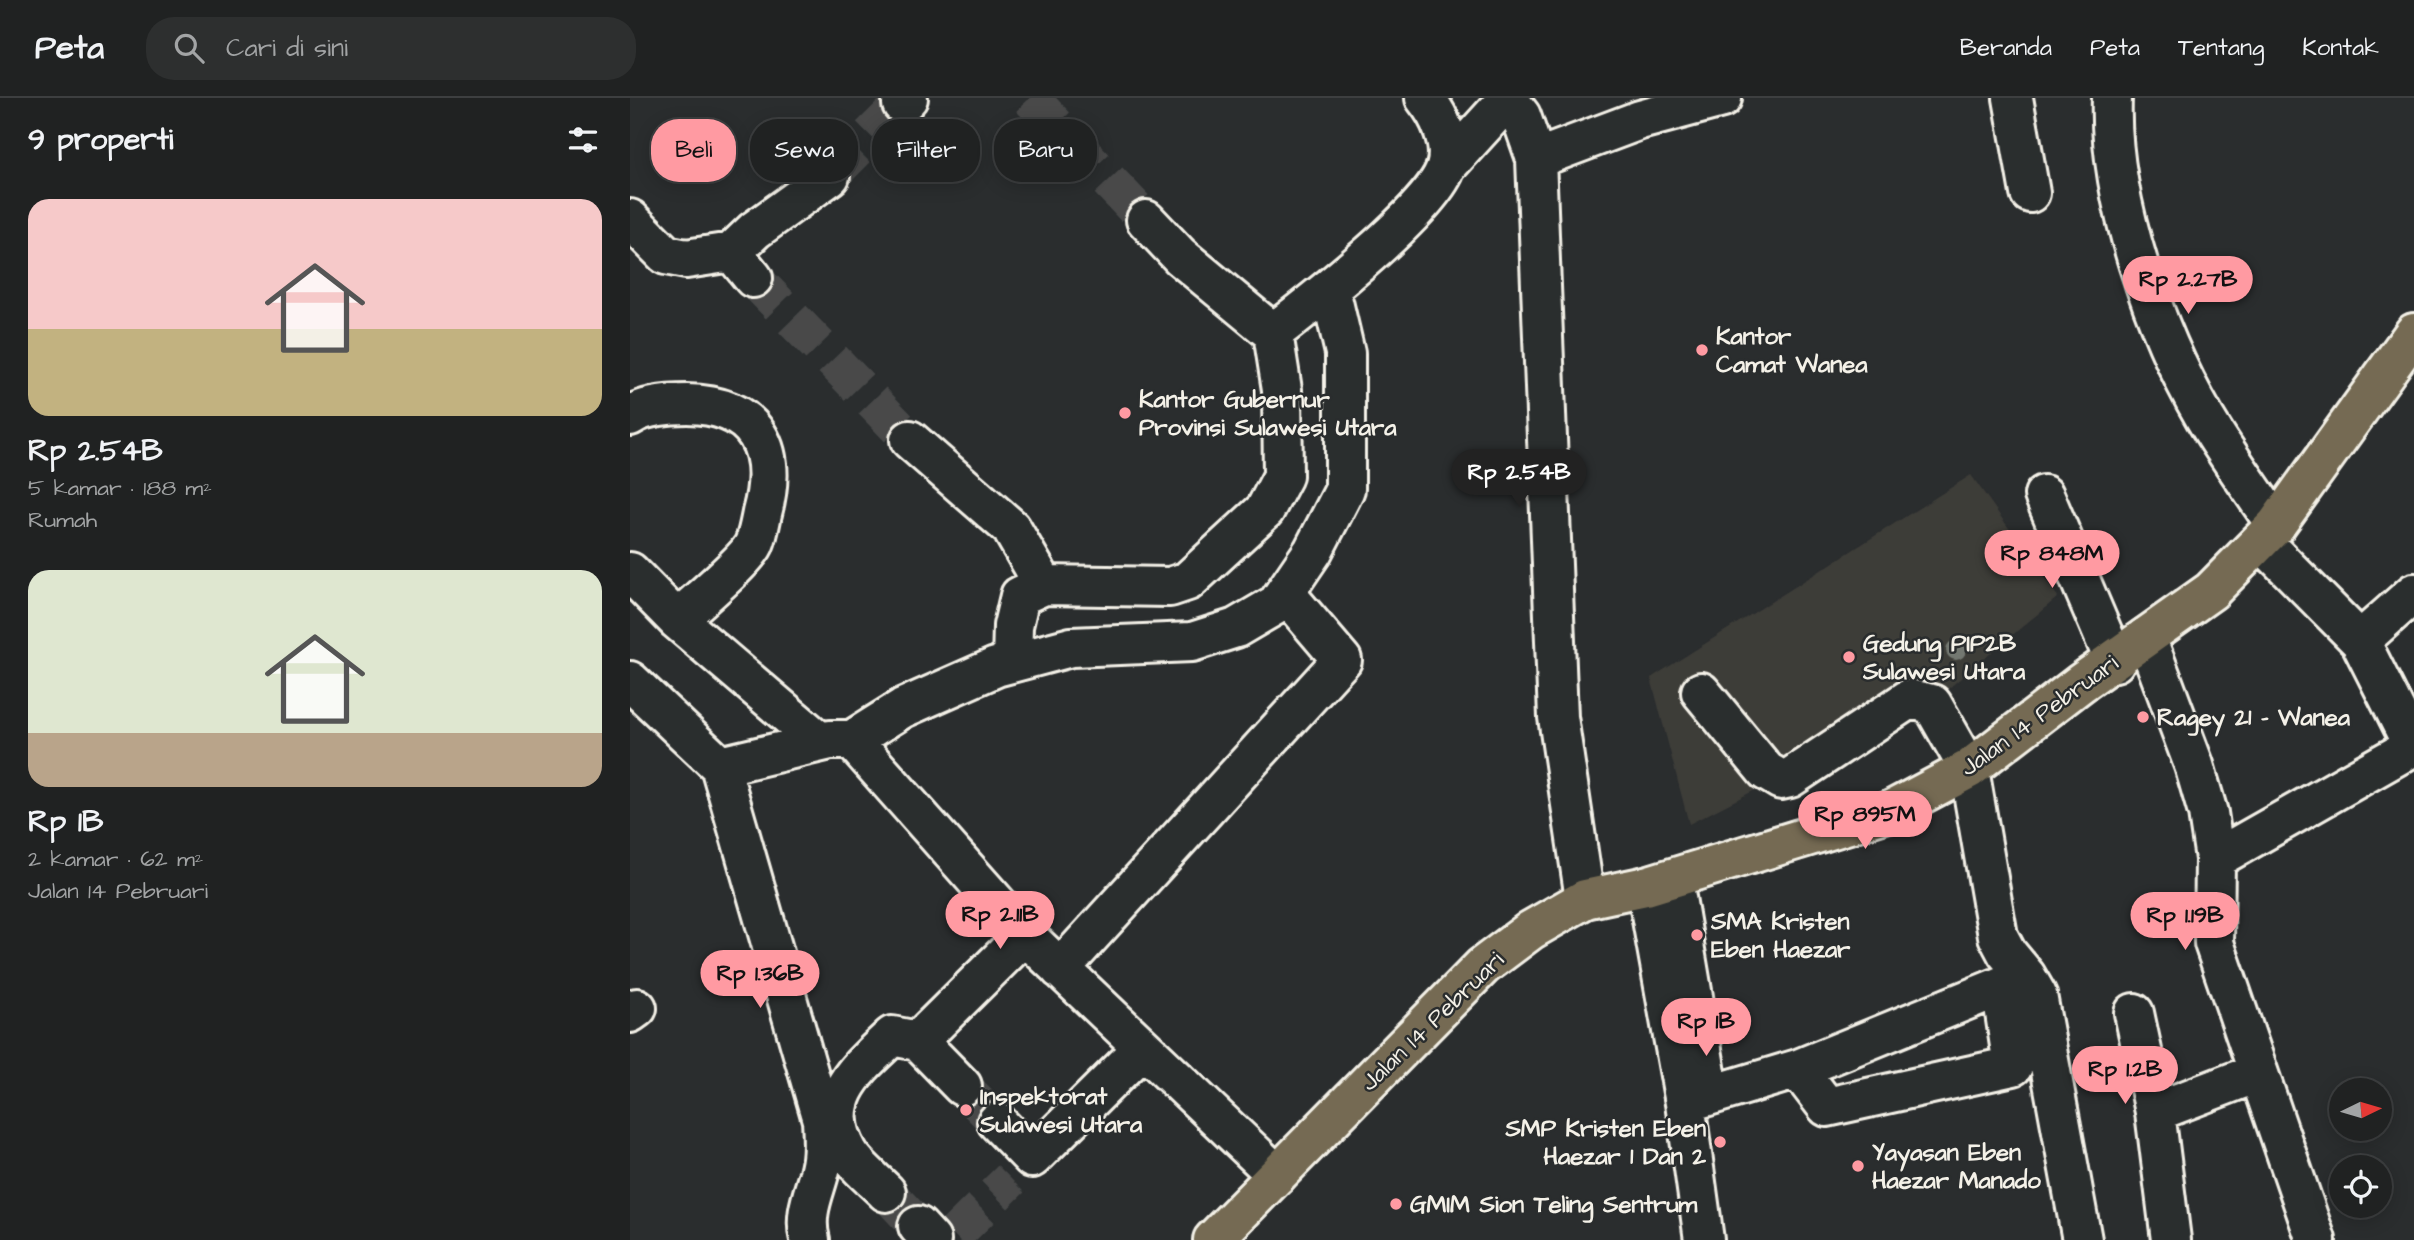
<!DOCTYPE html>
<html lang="id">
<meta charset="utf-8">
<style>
:root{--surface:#202222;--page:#2d2f2f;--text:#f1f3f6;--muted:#a2a4a5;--line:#3d3f40;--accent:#ff9aa2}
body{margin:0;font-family:"Architects Daughter",sans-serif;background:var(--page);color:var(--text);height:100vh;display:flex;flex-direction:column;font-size:26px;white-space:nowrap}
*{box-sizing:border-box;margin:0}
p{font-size:23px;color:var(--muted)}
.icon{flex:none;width:38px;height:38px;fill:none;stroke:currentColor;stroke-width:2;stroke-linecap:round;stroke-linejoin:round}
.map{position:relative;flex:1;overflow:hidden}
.side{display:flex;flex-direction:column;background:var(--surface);width:630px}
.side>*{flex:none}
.banner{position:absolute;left:21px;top:21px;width:665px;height:63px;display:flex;gap:14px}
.needle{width:46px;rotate:85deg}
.controls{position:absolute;left:1699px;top:980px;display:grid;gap:14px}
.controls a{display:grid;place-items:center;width:63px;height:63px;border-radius:50%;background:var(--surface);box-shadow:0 4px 18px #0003,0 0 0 2px var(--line);font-size:35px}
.price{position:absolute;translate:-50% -60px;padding:0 16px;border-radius:24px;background:var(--accent);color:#111;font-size:23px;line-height:46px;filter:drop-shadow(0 2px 4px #0008)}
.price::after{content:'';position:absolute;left:50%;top:42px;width:21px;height:16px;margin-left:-10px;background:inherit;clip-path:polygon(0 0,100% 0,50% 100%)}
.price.current{background:#222;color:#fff}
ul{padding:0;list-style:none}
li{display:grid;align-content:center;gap:14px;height:371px;padding:0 28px}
li span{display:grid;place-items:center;height:217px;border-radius:21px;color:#555}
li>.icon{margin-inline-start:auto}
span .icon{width:126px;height:126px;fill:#fffc;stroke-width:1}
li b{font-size:30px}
h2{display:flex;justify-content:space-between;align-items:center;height:84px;padding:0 28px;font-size:30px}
.pill{padding:0 24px;border-radius:28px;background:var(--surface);box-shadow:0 4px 18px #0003,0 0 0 2px var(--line);font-size:24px;line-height:63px}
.pill.current{background:var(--accent);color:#111}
header{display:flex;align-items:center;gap:42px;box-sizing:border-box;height:98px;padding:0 35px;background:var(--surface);border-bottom:2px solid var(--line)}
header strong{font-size:33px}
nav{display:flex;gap:38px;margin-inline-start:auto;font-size:24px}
.search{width:490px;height:63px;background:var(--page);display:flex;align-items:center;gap:18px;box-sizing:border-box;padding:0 24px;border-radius:28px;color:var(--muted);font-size:26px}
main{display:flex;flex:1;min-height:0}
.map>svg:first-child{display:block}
.built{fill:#3e3d39}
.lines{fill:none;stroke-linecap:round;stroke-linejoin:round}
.minor-tunnel{stroke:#484a4a;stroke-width:38;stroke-dasharray:38 19;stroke-linecap:butt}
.minor-casing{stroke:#f4f1e8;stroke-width:44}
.major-casing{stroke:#f4f1e8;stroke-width:44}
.minor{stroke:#2a2d2e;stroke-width:38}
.major{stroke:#746b52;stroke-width:38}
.tree{fill:#737871}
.poi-dot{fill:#ff9aa2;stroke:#2a2d2e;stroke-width:2.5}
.labels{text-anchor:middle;stroke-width:5;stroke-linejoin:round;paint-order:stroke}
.poi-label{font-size:24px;font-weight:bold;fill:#f4f1e8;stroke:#2a2d2e;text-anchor:start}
.street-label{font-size:24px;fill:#f4f1e8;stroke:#2a2d2e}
</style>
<header>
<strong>Peta</strong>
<div class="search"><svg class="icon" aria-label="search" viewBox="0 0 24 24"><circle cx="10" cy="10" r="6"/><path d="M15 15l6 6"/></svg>Cari di sini</div>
<nav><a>Beranda</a><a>Peta</a><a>Tentang</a><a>Kontak</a></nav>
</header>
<main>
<section class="side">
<h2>9 properti<svg class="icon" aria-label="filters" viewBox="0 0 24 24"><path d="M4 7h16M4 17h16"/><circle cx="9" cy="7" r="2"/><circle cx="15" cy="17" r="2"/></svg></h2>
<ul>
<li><span style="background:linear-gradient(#f6c9c9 60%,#c2b280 0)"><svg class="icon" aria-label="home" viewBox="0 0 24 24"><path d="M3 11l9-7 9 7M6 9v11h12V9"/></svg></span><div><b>Rp 2.54B</b><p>5 kamar · 188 m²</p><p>Rumah</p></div></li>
<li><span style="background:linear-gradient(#dfe7d0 75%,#b9a48a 0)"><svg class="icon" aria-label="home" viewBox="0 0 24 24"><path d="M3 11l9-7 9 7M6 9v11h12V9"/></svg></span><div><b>Rp 1B</b><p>2 kamar · 62 m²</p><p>Jalan 14 Pebruari</p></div></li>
</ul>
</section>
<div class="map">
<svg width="1784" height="1142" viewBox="0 0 1784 1142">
<rect width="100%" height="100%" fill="#2a2d2e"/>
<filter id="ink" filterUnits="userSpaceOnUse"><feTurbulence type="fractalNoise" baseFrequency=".0143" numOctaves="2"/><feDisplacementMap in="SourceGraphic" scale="14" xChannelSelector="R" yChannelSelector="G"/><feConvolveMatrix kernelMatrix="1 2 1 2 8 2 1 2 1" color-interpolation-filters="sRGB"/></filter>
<g filter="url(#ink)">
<path class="built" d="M1341 377 1428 499 1313 595 1059 726 1021 580Z"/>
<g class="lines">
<path class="minor-tunnel" d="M400 0 516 122
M200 78 272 6
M123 180 280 342
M332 988 367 1024
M256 1094 288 1128
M324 1137 381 1081"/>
<defs>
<path id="minor" d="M877 0 891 18 906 61 928 619 955 801
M1383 0 1400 95
M1482 0C1478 100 1525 234 1575 320 1597 357 1622 392 1646 427
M272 6 278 0
M906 61 1010 22 1092 0
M817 68 878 1
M0 121 36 157 56 161 102 154 125 132 200 78
M516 122 550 158 643 235C682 205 803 111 816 69 823 46 809 17 795 0
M102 154 123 180
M0 318C14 308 41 306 57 306 127 307 149 351 132 415 130 425 128 437 124 446 117 462 63 507 47 522
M280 342 381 430 414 487
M1414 397 1485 564
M1631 443 1730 543 1783 648
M0 474 47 522 190 644
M1516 539 1564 667 1578 715 1585 761 1584 845 1686 1142
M1730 543 1784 495
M382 564 383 528 390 498 414 487 540 489 558 483 635 412 653 378 652 292 643 235
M0 583 90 668 192 1022C193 1039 194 1056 190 1072 184 1096 173 1116 180 1142
M222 642 273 610 366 569 441 549 562 544 606 530 647 506 683 453 715 391V255L700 191
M90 668 200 642H222L395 837 647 1077
M1585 761 1784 648
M1043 782 1077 981
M1016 788 1055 1005 1074 1142
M430 871 712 562 655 495
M1396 878 1407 897 1452 1142
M0 915 7 910
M1504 915 1525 1014
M1168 971 1197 1009 1383 968 1371 888
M332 988 288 943 395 837
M1055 1005 1168 971 1396 878 1377 855 1368 838 1339 671 1302 606 1279 601 1160 680 1151 682 1136 673 1071 594
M367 1024 402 1060 513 950
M256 1094C244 1082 226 1068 218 1054 189 1001 226 972 262 938L288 943
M288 1128 301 1142
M1541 1142 1525 1014 1627 975"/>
<path id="major" d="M583 1142 853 868 901 832 955 801 1016 788 1258 714 1339 671 1451 585 1581 493 1646 427 1784 235"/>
</defs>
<use href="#minor" class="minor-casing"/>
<use href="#major" class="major-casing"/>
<use href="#minor" class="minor"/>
<use href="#major" class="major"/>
</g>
<circle class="tree" cx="1326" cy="552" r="10"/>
</g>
<g class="poi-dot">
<circle cx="1072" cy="252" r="7"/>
<circle cx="495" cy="315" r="7"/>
<circle cx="1219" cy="559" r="7"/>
<circle cx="1513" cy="619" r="7"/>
<circle cx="1067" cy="837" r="7"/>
<circle cx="336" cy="1012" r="7"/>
<circle cx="1090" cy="1044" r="7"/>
<circle cx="1228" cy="1068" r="7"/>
<circle cx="766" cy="1106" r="7"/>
</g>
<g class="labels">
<g class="poi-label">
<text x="1086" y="246">Kantor<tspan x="1086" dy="28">Camat Wanea</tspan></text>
<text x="509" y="309">Kantor Gubernur<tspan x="509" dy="28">Provinsi Sulawesi Utara</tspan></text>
<text x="1233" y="553">Gedung PIP2B<tspan x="1233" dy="28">Sulawesi Utara</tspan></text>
<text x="1527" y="627">Ragey 21 - Wanea</text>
<text x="1081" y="831">SMA Kristen<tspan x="1081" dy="28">Eben Haezar</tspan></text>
<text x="350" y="1006">Inspektorat<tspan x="350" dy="28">Sulawesi Utara</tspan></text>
<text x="1076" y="1038" text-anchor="end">SMP Kristen Eben<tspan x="1076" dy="28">Haezar 1 Dan 2</tspan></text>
<text x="1242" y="1062">Yayasan Eben<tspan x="1242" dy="28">Haezar Manado</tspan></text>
<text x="780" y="1114">GMIM Sion Teling Sentrum</text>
</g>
<g class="street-label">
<text transform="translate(1409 617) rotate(-36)" y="8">Jalan 14 Pebruari</text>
<text transform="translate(802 923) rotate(-44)" y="8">Jalan 14 Pebruari</text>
</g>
</g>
</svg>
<div class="controls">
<a><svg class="needle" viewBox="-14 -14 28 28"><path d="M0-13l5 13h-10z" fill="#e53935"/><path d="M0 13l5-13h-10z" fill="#a2a4a5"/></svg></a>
<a><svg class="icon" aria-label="locate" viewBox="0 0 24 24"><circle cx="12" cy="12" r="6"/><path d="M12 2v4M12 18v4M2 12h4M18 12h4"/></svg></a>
</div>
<b class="price" style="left:1558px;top:218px">Rp 2.27B</b>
<b class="price current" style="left:889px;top:411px">Rp 2.54B</b>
<b class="price" style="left:1422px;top:492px">Rp 848M</b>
<b class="price" style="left:1235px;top:753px">Rp 895M</b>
<b class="price" style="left:370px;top:853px">Rp 2.11B</b>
<b class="price" style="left:1555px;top:854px">Rp 1.19B</b>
<b class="price" style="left:130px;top:912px">Rp 1.36B</b>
<b class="price" style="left:1076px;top:960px">Rp 1B</b>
<b class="price" style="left:1495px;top:1008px">Rp 1.2B</b>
<div class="banner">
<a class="pill current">Beli</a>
<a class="pill">Sewa</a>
<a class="pill">Filter</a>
<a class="pill">Baru</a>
</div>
</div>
</main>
